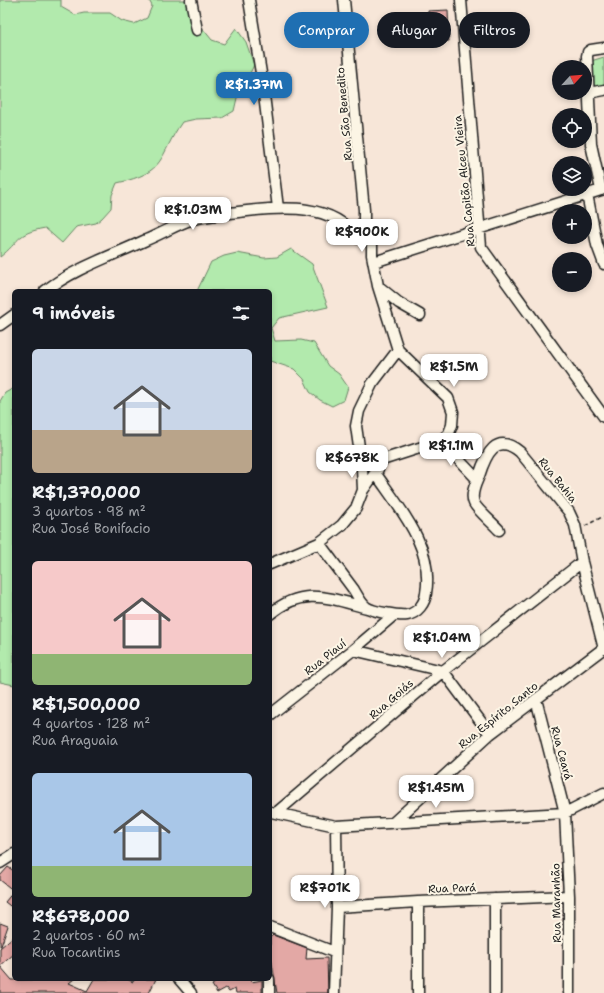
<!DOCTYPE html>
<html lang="pt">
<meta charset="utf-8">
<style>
:root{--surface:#171b24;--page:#20242c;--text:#f1f3f6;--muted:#9ea1a6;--accent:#1f6fb2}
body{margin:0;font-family:"Shantell Sans",sans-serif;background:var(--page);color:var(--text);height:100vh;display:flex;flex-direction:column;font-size:15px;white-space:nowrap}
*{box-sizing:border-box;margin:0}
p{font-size:13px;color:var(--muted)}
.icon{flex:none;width:22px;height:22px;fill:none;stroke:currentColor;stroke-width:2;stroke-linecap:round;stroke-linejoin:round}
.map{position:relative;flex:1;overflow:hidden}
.details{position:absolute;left:12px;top:289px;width:260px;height:692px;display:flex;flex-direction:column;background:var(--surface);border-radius:6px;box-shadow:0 2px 6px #0003}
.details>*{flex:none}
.hud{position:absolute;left:284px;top:12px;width:260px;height:36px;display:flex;gap:8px}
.needle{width:26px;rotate:64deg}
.tools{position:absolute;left:552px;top:60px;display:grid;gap:8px}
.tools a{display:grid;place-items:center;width:40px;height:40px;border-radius:50%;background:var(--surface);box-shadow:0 2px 6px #0003;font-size:20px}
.price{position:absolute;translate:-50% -34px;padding:0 9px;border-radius:8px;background:#fff;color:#222;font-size:13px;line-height:26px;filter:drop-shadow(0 1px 2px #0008)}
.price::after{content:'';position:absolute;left:50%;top:24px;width:12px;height:9px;margin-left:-6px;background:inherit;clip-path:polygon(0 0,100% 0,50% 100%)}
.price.on{background:var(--accent);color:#fff}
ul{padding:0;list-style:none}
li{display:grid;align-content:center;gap:8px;height:212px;padding:0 20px}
li span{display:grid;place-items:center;height:124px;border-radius:6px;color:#555}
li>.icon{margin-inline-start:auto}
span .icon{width:72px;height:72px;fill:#fffc;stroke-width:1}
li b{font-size:17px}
h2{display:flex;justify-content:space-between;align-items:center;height:48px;padding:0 20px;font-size:17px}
.chip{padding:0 14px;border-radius:18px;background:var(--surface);box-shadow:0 2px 6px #0003;font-size:14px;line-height:36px}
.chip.on{background:var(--accent);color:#fff}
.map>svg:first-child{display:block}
.green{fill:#b2eaad;stroke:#678364}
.building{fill:#e3a8a5;stroke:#1c1c1c}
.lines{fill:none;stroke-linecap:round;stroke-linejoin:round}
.minor-casing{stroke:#1c1c1c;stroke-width:13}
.path{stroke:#1c1c1c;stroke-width:1.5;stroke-dasharray:4 3;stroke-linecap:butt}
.minor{stroke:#fcf5e5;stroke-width:10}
.labels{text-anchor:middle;stroke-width:4;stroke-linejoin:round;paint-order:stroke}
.street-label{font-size:11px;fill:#1c1c1c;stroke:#fcf5e5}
</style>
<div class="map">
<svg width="604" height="993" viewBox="0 0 604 993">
<rect width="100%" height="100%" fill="#f7e6d8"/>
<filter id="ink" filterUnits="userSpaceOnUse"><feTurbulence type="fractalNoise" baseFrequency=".025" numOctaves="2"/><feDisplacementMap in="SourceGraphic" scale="8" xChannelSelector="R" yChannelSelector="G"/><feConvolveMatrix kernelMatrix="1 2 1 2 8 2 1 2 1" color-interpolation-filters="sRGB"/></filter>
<g filter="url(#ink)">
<path class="green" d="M0 0H61V7L75 15 84 13H110L122 21 134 24 147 18 152 6 149 0H194L203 29 212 40 224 44 236 28 246 42 254 65 249 75 240 85 234 111 222 118 196 119 182 122C157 158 168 172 117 183L112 195 111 208 102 218 96 223 76 227 62 243 45 228C14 234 21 241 0 257Z
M604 57V86L595 88 593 86 591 61Z
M291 249 312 264 328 307 279 318 271 328 275 341 301 340 314 343 328 366 339 374 348 387 344 400 332 406 320 400 310 392 304 379 294 369 270 361V291H197L211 262 224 256 237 253 264 258 277 257Z
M14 388V685L0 682V401L5 393Z"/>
<path class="building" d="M448 10 449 41H429L428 11Z
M8 867 14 871V909L5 902 14 891 0 880V876Z
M0 923 8 926 1 946H0Z
M273 935 307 948 306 959 327 958 328 993H277L270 951V938Z
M14 936V954L0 966 12 980 74 979 69 983 87 991 94 979H127L133 982 135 979H156L149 993H0V948Z
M213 979H250L251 982 262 980V993H236L235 989 229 992 226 988 217 993 212 985 215 983Z"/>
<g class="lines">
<defs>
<path id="minor" d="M191 0 197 30
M249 0 262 79 278 208
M344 0 364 210V226
M461 0 481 247 604 417
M589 93 604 90
M601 190 591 144 587 56 588 52 591 50 604 48
M587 194 597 245 604 264
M374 262 604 189
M378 286 399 303 420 315
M45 291C75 268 112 256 146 240 161 234 177 224 193 219 211 215 229 213 247 211 285 207 332 203 357 238
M0 325 14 315
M441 441 477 479
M359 449 370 460H382L441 441 449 433 452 425 453 412 448 398 398 350 378 286 372 255V235
M363 490 362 468 356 426 359 411 372 384 398 350
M499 530C493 523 477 510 474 503 470 494 476 483 479 476 486 454 496 432 520 452L569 512 575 525 582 562 604 649
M319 543C331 559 342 574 354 590 357 595 361 603 366 607 373 612 399 616 407 615 418 613 425 603 426 593 434 547 400 509 376 474
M270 564 319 543 342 525 356 508 363 490 378 469
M270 614C303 586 329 598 367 608
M353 650 443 671 490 734
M536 699 565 813 569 896V993
M270 715 353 650 394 615
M271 812 336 826 565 813 604 793
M276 813 443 671 582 562
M394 822 490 734 604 648
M0 863 14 854
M337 907 418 902 569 896
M270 927 334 952
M179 979 191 993
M269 979V993
M334 993 337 907 336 826
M418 993V902
M495 993V899"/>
</defs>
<use href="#minor" class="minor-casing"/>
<path class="path" d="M585 526 604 516"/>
<use href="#minor" class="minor"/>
</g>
</g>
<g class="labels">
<g class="street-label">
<text transform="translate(344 114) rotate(-95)" y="4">Rua São Benedito</text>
<text transform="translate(464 181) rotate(-96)" y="4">Rua Capitão Alceu Vieira</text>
<text transform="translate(558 480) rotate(51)" y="4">Rua Bahia</text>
<text transform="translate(325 657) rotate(-38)" y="4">Rua Piauí</text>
<text transform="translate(391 699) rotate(-41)" y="4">Rua Goiás</text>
<text transform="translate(498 715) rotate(-39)" y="4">Rua Espírito Santo</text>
<text transform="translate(562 753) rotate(75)" y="4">Rua Ceará</text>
<text transform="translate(452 888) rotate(-2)" y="4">Rua Pará</text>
<text transform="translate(556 903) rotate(-91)" y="4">Rua Maranhão</text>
</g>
</g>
</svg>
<div class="tools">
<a><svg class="needle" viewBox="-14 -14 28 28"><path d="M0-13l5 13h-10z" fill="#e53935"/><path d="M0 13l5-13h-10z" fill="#9ea1a6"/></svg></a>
<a><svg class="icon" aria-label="locate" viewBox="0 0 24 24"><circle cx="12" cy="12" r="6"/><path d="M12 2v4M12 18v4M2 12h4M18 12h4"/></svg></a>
<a><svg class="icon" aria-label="layers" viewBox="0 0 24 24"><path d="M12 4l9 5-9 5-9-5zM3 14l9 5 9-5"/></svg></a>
<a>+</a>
<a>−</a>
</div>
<b class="price on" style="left:254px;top:106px">R$1.37M</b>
<b class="price" style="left:193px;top:231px">R$1.03M</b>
<b class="price" style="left:362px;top:253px">R$900K</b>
<b class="price" style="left:454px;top:388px">R$1.5M</b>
<b class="price" style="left:451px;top:467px">R$1.1M</b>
<b class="price" style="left:352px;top:479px">R$678K</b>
<b class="price" style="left:442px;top:659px">R$1.04M</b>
<b class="price" style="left:436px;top:809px">R$1.45M</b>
<b class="price" style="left:325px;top:909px">R$701K</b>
<div class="hud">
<a class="chip on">Comprar</a>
<a class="chip">Alugar</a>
<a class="chip">Filtros</a>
</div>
<section class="details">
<h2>9 imóveis<svg class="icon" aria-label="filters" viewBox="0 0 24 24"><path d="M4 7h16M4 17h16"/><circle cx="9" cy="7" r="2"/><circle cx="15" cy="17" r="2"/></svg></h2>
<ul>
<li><span style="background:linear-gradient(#c9d6e8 65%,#b9a48a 0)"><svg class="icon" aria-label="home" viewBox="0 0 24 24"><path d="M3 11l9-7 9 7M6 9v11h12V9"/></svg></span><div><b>R$1,370,000</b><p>3 quartos · 98 m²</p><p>Rua José Bonifacio</p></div></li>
<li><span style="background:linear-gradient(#f6c9c9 75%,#8fb573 0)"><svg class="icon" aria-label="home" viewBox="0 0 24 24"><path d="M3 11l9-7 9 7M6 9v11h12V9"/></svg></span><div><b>R$1,500,000</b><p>4 quartos · 128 m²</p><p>Rua Araguaia</p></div></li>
<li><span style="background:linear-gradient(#a9c7e8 75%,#8fb573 0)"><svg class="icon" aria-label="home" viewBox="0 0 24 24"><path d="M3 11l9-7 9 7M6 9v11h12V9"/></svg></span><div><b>R$678,000</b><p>2 quartos · 60 m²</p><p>Rua Tocantins</p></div></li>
</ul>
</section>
</div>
